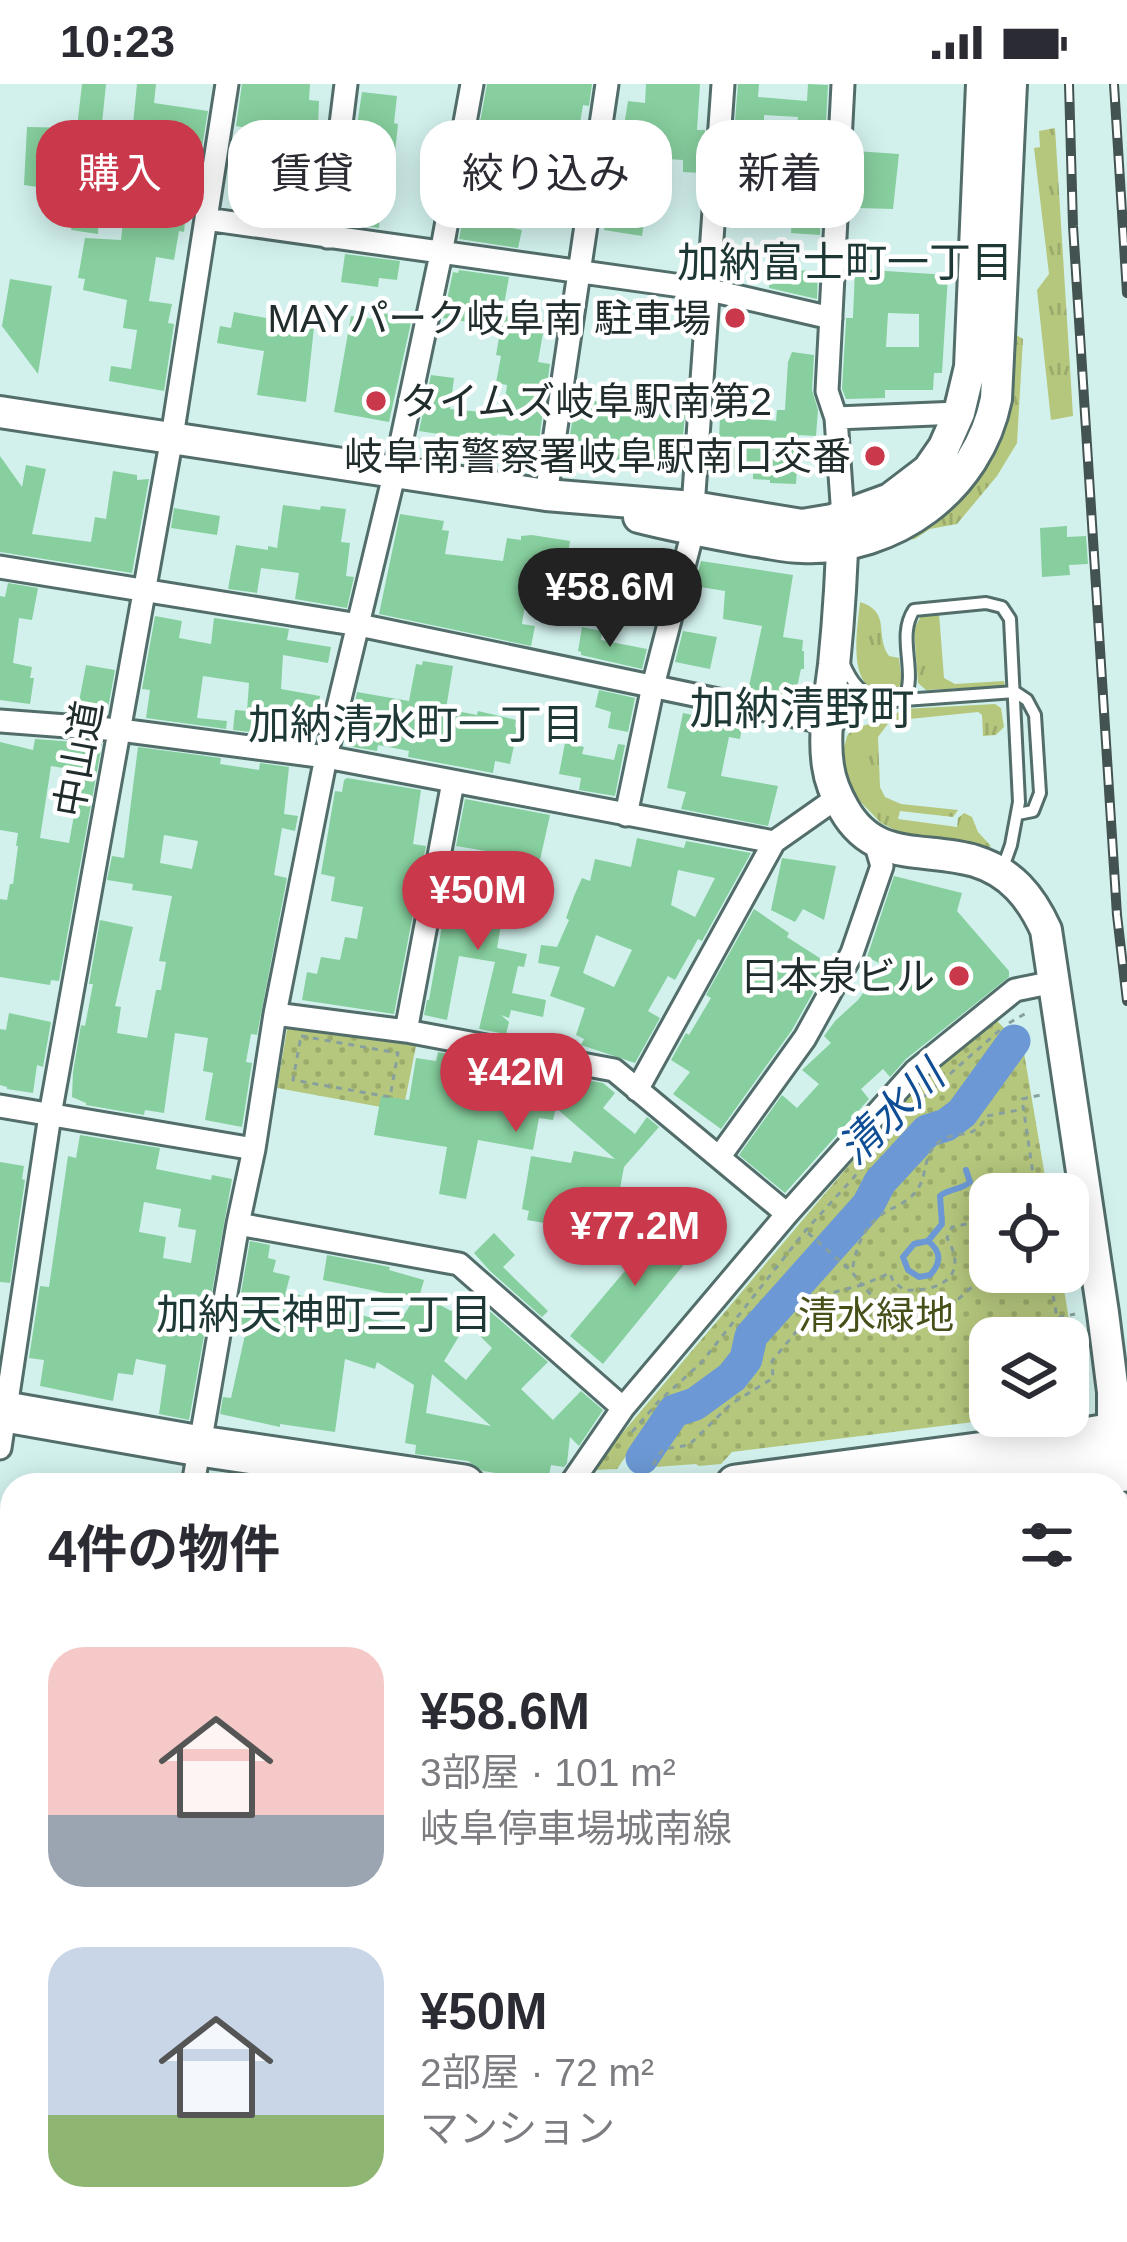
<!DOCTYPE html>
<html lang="ja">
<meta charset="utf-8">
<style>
:root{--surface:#fff;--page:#f2f2f3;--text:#2b2b33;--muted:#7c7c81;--accent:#c9384b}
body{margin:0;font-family:Arial,"Noto Sans JP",sans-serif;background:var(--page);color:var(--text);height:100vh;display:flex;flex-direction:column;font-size:45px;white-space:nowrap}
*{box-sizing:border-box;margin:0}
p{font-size:39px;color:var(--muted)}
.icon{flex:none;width:66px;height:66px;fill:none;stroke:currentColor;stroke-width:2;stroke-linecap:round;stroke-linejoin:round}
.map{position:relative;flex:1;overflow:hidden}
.panel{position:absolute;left:0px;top:1389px;width:1128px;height:771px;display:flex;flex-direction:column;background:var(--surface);border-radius:36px 36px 0 0;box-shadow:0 6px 30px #0003}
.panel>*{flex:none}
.top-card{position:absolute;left:36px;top:36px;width:1056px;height:108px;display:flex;gap:24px}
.tools{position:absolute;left:969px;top:1089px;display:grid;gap:24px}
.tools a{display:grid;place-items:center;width:120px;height:120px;border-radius:24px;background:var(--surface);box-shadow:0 6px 30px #0003;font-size:60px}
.price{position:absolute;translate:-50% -102px;padding:0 27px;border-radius:42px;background:var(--accent);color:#fff;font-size:39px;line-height:78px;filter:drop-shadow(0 3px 6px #0008)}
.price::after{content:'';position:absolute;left:50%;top:72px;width:36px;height:27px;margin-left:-18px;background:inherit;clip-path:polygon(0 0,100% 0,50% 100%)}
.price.current{background:#222;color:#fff}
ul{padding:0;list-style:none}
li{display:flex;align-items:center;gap:36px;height:300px;padding:0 48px}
li span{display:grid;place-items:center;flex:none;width:336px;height:240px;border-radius:36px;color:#555}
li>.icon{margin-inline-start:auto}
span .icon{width:144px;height:144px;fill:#fffc;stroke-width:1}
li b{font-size:51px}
h2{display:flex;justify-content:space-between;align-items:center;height:144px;padding:0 48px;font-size:51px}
.tag{padding:0 42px;border-radius:36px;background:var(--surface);box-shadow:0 6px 30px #0003;font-size:42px;line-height:108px}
.tag.current{background:var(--accent);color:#fff}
.status{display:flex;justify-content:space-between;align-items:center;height:84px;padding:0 60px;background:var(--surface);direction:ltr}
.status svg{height:33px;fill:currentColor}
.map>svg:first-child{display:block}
.grass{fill:url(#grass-tufts)}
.park{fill:url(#park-dots)}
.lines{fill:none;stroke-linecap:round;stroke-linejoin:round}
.stream{stroke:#6c99d5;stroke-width:6}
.river{stroke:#6c99d5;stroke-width:33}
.building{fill:#87cf9e;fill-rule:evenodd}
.lane-casing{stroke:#526d6a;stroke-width:16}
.street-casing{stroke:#526d6a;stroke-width:27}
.secondary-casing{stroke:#526d6a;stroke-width:36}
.highway-casing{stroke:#526d6a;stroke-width:45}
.path{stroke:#88a09d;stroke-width:3;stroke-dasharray:6 6;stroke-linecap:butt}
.lane{stroke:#fff;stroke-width:10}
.street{stroke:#fff;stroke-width:21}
.secondary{stroke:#fff;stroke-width:30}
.highway{stroke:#fff;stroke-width:39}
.rail-casing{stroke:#435351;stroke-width:10}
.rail{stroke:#fff;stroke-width:6;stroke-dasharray:18;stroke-linecap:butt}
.poi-dot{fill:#c9384b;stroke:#fff;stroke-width:4.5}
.labels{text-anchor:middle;stroke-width:9;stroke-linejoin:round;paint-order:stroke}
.poi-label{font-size:39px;fill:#212d2c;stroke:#fff;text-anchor:end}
.street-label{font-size:39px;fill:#212d2c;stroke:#fff}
.park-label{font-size:39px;fill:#46511a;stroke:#fff}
.neighbourhood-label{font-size:42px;fill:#1e3836;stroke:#fff}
.water-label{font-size:42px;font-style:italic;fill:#0f4e95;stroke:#fff}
.quarter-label{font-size:45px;fill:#1e3836;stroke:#fff}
</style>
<div class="status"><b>10:23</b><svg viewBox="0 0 49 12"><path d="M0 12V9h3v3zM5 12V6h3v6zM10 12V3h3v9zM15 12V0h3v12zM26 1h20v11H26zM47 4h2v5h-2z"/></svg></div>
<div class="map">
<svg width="1127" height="2158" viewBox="0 0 1127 2158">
<defs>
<pattern id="grass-tufts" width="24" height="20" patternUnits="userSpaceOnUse" patternTransform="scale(3)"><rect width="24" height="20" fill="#b5c77d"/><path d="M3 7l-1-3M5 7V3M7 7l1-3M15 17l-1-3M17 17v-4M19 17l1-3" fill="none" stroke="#9bab6c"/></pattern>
<pattern id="park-dots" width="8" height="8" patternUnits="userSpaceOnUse" patternTransform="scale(3)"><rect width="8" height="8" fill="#b5c77d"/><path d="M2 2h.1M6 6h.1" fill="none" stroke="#9bab6c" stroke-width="1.8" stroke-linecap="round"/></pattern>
</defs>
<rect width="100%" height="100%" fill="#d2f1ed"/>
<path class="grass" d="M1055 44 1073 332 1051 336 1037 206 1049 190 1034 64 1040 63 1039 47Z
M1013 249 1023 255 1017 359 997 392 957 440 930 445 915 455 899 457 941 430Z
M860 518C892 528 874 551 889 572L899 574 902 599 895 608C844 616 857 549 860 518Z
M939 529 944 594 955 600 1004 597 1005 602 926 606 918 599 914 545 921 532Z
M995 620 1001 624 1004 643 996 651 983 652 982 631 978 628 890 637 878 653 880 703 885 713 901 720 958 726 953 733 900 727 898 735 957 743 958 734 964 729 972 733 978 748 991 762 985 766 909 753 881 739 853 710 842 672 847 652 853 645 888 634 904 625Z"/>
<path class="park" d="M995 935 1023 963 1048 1110H990V1188H1061L1081 1307 1068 1322V1254H990V1332H1023L732 1368 721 1380 699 1382 696 1380 655 1383 630 1366 617 1385 591 1386 922 995Z
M288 940 416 962 403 1027 277 1004Z"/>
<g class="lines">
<path class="stream" d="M928 1157 914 1160 903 1173 908 1186 919 1193 930 1191C941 1179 942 1168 928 1157L942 1140 940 1112C949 1104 962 1106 970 1098L966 1086"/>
<path class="river" d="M642 1374 674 1327 695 1320 732 1293 746 1275 751 1252 868 1121 880 1098 927 1047 946 1041 962 1029 1014 957
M121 2158 124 2148"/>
</g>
<path class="building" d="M82 0H106L101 49H103L98 150 71 146 72 141 58 138 63 107 24 101 27 43 77 44Z
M137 0H156L154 19 208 27 196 99 136 90 141 51 132 50Z
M242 0H310L309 16 319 17 318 42 326 43 314 134 262 128 264 116 274 118 279 85 248 80 254 45 236 42Z
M487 0H592L589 22 583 21 573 82 580 83 573 120 538 115 539 109 526 107 528 96 471 87Z
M646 0H700L697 46H705L702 89 683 88V76L653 74 642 152 604 146 607 128 604 124 610 84 617 85 628 17 645 19Z
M738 0H759L758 13 807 17 808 0 828 1 820 151 791 149 793 114 730 111 732 84 792 88 798 33 764 31V40L735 37Z
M362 8 397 12 394 39 398 40 390 116H387L385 130H380L379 144 344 139 345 130 354 131 360 89 350 88Z
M855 67 899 70 893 125 858 124V100H853Z
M145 123 186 129 184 148 179 147 174 176 156 173 149 217 172 220 168 239 174 240 164 307 109 297 111 282 131 285 137 246 123 244 127 216 83 206 85 195 78 194 85 154 121 156 124 127 144 130Z
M463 134 522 146 518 164 459 155Z
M771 160 788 161 787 186 818 187 817 215 769 204Z
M345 170 400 177 397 196 379 194 378 203 341 198Z
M855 185 948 191 942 289H934L933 306H885V314L846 315 842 305 846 237V234H853ZM888 229 919 230V263H886Z
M459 186 509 193 500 243 443 234 453 188 458 189Z
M10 195 52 202 38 290 2 242Z
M234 228 314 243 306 318 257 311 264 267 217 259 220 242 231 244Z
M376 228 412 234 389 338 334 328 351 232 375 235Z
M503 231 545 237 538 278 550 280 539 356 497 350V357H484L419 347 431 291 454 294 450 325 503 330 507 301 496 299 501 272 496 271Z
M792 268 814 271 812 306 818 326 816 352 799 351 796 400 770 399V396L753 395V386L718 384 720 331 776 337 777 326H785L788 278Z
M576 313 669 332V327L685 329 680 387 567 370Z
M0 372 22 403 26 381 46 385 32 450 91 458 95 433 106 435 113 387 137 391V396L149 395 132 489 0 468Z
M283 421 320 426 321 422 346 425 341 458 350 459 346 492 354 493 347 524 295 515 299 489 261 484 257 509 228 505 236 461 268 466V462L277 464Z
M174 424 220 432 217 451 171 444Z
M400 430 444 437 442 446 449 447 445 470 503 477 507 454 521 456V452L532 451 570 457 566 483 550 481 547 498 529 495 522 540 535 542 531 562 379 530Z
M1067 442V453L1086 452 1088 480 1069 481 1070 491 1042 493 1040 444Z
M620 466 669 479 655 535 616 525 620 508 611 506Z
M701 477 793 491 783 553 803 556 802 567H804V585H801L794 617 748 607 762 542 723 535 725 507 694 502Z
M8 499 38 504 32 536 19 534 13 579 32 583 30 594H34L30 620 0 616V512L5 513Z
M155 532 182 537 179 554 211 560 214 534 289 545 287 556 331 563 328 579 283 571 281 605 320 612 318 626 304 624 299 654 233 646 235 626 247 627 249 599 203 592 197 634 227 637 226 645 146 634 150 606 142 605Z
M582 543 602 547 601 556 647 565 642 585 581 571V568L578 567Z
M683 547 717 553 710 585 675 578Z
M423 577 453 582 446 625 477 631 478 627 516 636 515 643H518L510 680 495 677 493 689 408 673 409 667 378 661 377 667 346 662 357 608 409 617 416 580 422 581Z
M86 581 115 586 107 630 77 628Z
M599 606 635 614 628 648 608 644 611 628 595 623Z
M683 629 713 635 714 631 743 637 740 655 729 653 721 692 778 702 768 742 681 725 686 708 667 704Z
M35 655 102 660 59 897 51 896 50 901 0 893V815L7 816 10 800H13L18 762H16L18 749 0 746V658L33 666ZM51 682 82 687 69 759 40 754Z
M565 659 584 663 582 670 614 676 618 660 625 661 615 712 579 706 581 694 559 690Z
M138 663 221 674 220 680 259 686 260 679 289 683 284 730 298 732 295 747 282 744 274 791 287 794 257 951 251 950 246 978 252 979 242 1043 205 1036 213 989 203 987 208 954 175 949 164 1029 145 1026 144 1031 86 1021V1019L72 1013 73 988 81 941 85 942 93 900H89L100 836 133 843 115 922 121 923 117 949 147 954 156 906H161L166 878 159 877 172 812 132 806 133 800 107 796 112 772 124 774ZM164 751 198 757 192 785 160 779Z
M347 694 421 706 413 760 426 762 394 930 302 916 307 888 317 890 321 873 340 876 345 853 357 855 363 823 331 817 335 793 321 790 335 707 342 708 344 696Z
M465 715 550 731 540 776 456 762Z
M637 754 684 764 686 757 751 769 702 857 698 855 675 896 668 892 648 927 660 934 635 979 581 961 584 955 576 951 585 924 550 912 560 883 538 879 541 861 557 863 569 836 566 834 574 812 582 794 590 797 595 775 631 783ZM678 786 715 794 695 833 671 821ZM596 851 632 866 614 903 583 889Z
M782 774 836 782 824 836 803 825 795 838 771 826Z
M451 790 508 799 497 864 527 870 524 883 518 882 512 909 546 916 543 933 511 926 509 934 501 931 509 938 506 950 479 945 495 878 459 872 447 936 424 931 427 916H429Z
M894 792 962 809 957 827 1009 887V893L906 975 890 993 883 985 861 1005 869 1015 785 1109 739 1071 782 1011 797 1024 819 1000 802 986 831 959 824 952 835 937 858 916 883 881 867 873Z
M754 825 789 849 787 853 829 880 792 946 721 1045 673 1010 690 988 671 976 686 949 689 951 711 914 706 911Z
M9 929 51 938 43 983 37 981 33 1009 7 1005V1003L0 1001V945L6 946Z
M438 968 494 979 489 1004 546 1015 565 992 603 999 615 1009 603 1024 635 1050 647 1033 659 1043 624 1083 614 1137 580 1131 578 1145 527 1136 529 1127 522 1125 531 1072 571 1079 574 1067 615 1075 556 1024 553 1036 539 1034 533 1066 478 1056 466 1115 439 1110 447 1063 374 1051 381 1012 409 1016 416 974 436 977Z
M80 1051 160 1064 156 1085 211 1096 212 1091 232 1095 189 1336 159 1330 166 1281 136 1275 133 1291 118 1289 113 1317 40 1302 44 1276 29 1274 40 1202 49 1203 68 1072 76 1074ZM144 1118 181 1125 178 1143 196 1146 191 1179 163 1174 166 1153 139 1148Z
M0 1078 24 1082 22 1095 25 1096 10 1199 0 1198Z
M658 1128 699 1162 603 1280 570 1252 651 1156 643 1149Z
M494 1149 515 1171 503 1183 548 1227 542 1233 490 1187 474 1169Z
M250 1157 270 1161 268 1174 276 1176 273 1188 290 1192 286 1207 397 1242 414 1215 323 1196 327 1171 390 1183 389 1186 424 1196 420 1210 451 1227 469 1209 548 1278 521 1305 553 1336 581 1307 603 1326 579 1362 570 1353 567 1379 564 1383 551 1381 548 1397 483 1387 468 1377 415 1370 416 1361 405 1359 414 1301 377 1278 375 1285 345 1275 335 1348 280 1340V1343L220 1330 223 1313 231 1314 245 1251 234 1249ZM467 1239 492 1264 466 1296 444 1277ZM432 1290 491 1342 426 1329Z"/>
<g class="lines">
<defs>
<path id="lane" d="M843 578C852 600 861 610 883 617
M904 616 1015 608 1027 616 1035 631 1040 709 1033 727 1018 730
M836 644C854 625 878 618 904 616 918 587 896 553 914 526L986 519 1002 523 1010 535 1019 718 1011 761 1002 786"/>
<path id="street" d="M206 135 710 206 831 234
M327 153 346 0
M836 334 959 329
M546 411 607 0
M693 423 723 0
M843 433 836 334 827 307 843 0
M0 483 359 541 828 639
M0 637 120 646 326 673 774 758
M626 731 653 602 693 447
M275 930 406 947 614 986 787 1130
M406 947 453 698
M637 1006 774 758 838 713
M0 1022 254 1065
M720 1072 805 954 852 869 882 782 875 758
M238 1140 459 1180 623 1324
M0 1364 50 1031 172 353 227 0
M193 1401 238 1140 254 1065 275 930 326 673 395 387 441 170 472 0
M570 1401 623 1324 787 1130 915 987 1015 906 1054 898
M1116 1523H1127
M0 1724 12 1727
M1116 1754 1127 1751
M1116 1862 1127 1859
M1116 2095 1127 2092
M0 2104 12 2106
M837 2148 840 2158
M983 2148 986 2158
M0 2155 17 2158
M157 2158 162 2148
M322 2158 324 2148
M530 2158 570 2148
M906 2158 943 2148"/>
<path id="secondary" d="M0 328 546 411 693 423 802 441 832 436 890 415 928 386 944 363 959 329 970 283 982 0
M639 433C678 443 717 450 756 457 771 459 787 463 802 463 894 467 978 405 996 315L1011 0
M843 433C842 483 839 531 834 581 830 613 823 650 828 682 830 697 837 713 844 725 875 780 925 762 975 777 1011 788 1031 813 1046 846L1103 1229 1113 1308V1368
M1116 1421 1127 1476
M1116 1968 1127 1964"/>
<path id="highway" d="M0 1327 200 1362 464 1401
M736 1401 1054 1359 1127 1347
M979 1401 1127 1387"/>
</defs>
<use href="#lane" class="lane-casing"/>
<use href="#street" class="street-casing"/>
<use href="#secondary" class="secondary-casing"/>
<use href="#highway" class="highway-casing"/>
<path class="path" d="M1009 939 1028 928
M301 952 398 969 390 1013 293 996Z
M1036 1110 1022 1015 1041 1011
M990 1135 952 1143 947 1154C970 1193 939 1208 904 1206L893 1197 890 1189 862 1201 852 1188C856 1161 865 1138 891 1125 902 1120 914 1113 920 1101 927 1087 924 1069 939 1058 958 1044 972 1059 987 1032L1024 1025
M973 1141 982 1190
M808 1149 850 1186
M1049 1188 1057 1234 1075 1230
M632 1348 659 1317 701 1279 806 1146 885 1059 919 1017 1001 945
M653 1381 663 1365 689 1361 731 1320 773 1294 772 1277 827 1210 862 1201 881 1222 904 1237 932 1231 954 1219 983 1193 1015 1188
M97 2158 102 2148"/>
<use href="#lane" class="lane"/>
<use href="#street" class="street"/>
<use href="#secondary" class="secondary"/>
<use href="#highway" class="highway"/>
<defs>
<path id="rail" d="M1069 0 1073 142 1117 831 1127 917
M1114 0 1127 209
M1116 1450 1127 1449
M403 2158 405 2148"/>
</defs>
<use href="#rail" class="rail-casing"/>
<use href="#rail" class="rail"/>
</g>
<g class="poi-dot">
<circle cx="735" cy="234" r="12"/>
<circle cx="376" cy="317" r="12"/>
<circle cx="875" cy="372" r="12"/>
<circle cx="959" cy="892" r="12"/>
</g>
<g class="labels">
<g class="poi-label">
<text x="711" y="248">MAYパーク岐阜南 駐車場</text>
<text x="400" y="331" text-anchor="start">タイムズ岐阜駅南第2</text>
<text x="851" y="386">岐阜南警察署岐阜駅南口交番</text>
<text x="935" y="906">日本泉ビル</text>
</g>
<g class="street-label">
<text transform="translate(78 675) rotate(-80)" y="14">中山道</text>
</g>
<g class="park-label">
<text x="876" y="1245">清水緑地</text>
</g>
<g class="neighbourhood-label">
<text x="845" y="193">加納富士町一丁目</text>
<text x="416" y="655">加納清水町一丁目</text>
<text x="324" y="1245">加納天神町三丁目</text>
</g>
<g class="water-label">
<text transform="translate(891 1028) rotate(-44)" y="15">清水川</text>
</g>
<g class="quarter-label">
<text x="802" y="640">加納清野町</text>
</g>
</g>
</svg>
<div class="tools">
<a><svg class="icon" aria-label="locate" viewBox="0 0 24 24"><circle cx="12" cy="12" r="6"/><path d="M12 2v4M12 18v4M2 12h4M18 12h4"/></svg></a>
<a><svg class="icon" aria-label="layers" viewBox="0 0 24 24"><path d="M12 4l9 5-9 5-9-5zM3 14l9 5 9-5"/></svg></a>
</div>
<b class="price current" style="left:610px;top:566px">¥58.6M</b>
<b class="price" style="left:478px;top:869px">¥50M</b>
<b class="price" style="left:516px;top:1051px">¥42M</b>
<b class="price" style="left:635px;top:1205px">¥77.2M</b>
<div class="top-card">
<a class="tag current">購入</a>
<a class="tag">賃貸</a>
<a class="tag">絞り込み</a>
<a class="tag">新着</a>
</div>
<section class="panel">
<h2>4件の物件<svg class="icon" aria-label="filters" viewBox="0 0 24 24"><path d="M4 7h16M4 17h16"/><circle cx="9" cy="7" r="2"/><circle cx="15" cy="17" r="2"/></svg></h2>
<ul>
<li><span style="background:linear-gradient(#f6c9c9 70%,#9aa5b1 0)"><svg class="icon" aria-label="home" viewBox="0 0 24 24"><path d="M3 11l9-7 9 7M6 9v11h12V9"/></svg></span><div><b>¥58.6M</b><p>3部屋 · 101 m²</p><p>岐阜停車場城南線</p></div></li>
<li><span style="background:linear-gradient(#c9d6e8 70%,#8fb573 0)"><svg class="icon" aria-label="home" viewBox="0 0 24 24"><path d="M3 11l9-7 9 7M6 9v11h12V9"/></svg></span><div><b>¥50M</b><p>2部屋 · 72 m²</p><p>マンション</p></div></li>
</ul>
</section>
</div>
